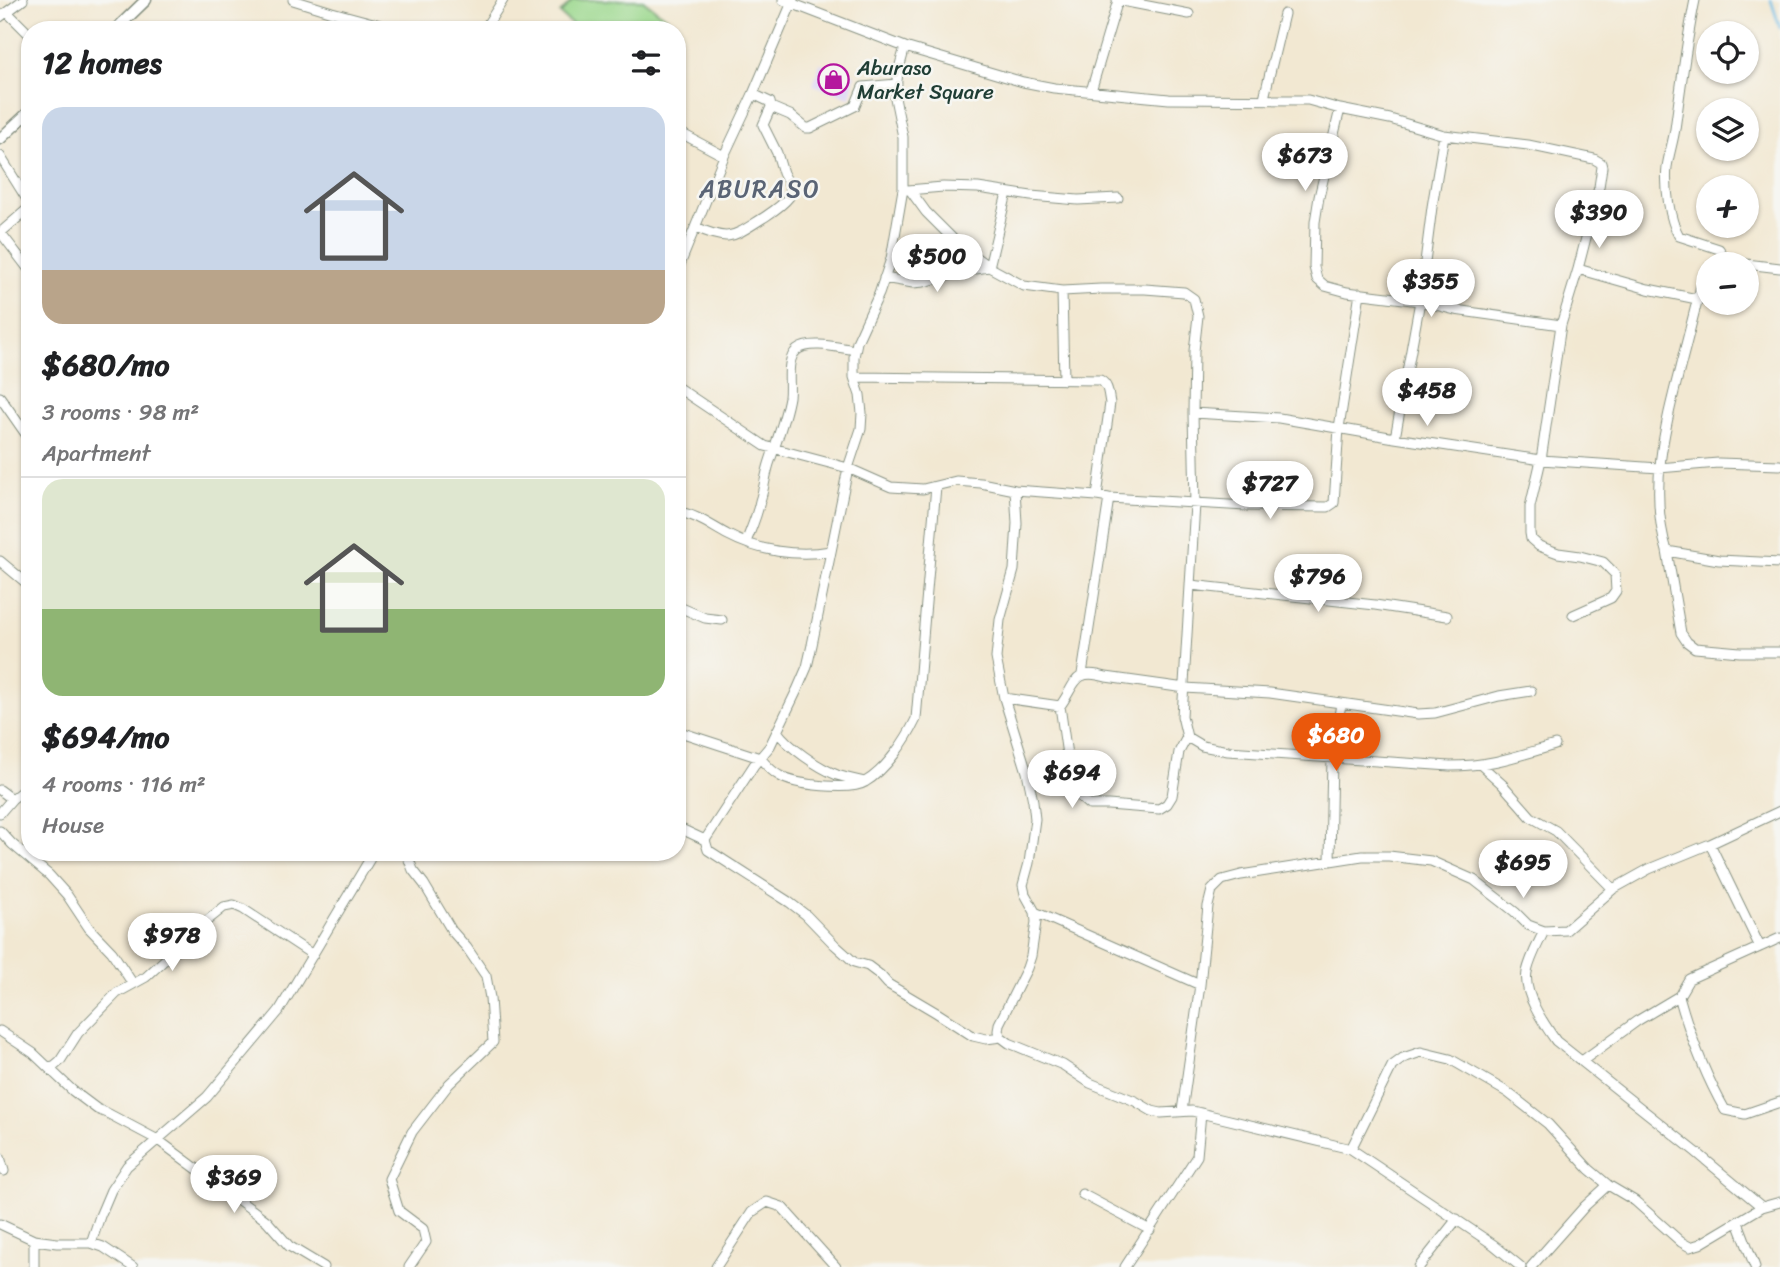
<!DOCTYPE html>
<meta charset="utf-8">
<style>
:root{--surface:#fff;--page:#f6f6f6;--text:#202124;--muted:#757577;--line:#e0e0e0;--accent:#ea580c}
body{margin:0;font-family:Sriracha,sans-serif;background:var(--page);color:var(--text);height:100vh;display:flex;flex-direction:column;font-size:26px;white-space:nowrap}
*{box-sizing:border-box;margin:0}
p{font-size:23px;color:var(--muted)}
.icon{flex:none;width:38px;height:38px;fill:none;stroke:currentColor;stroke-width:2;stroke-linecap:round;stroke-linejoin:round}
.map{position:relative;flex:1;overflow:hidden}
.panel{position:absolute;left:21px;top:21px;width:665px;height:840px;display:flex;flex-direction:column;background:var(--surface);border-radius:28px;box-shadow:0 2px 5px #0004}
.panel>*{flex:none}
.controls{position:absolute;left:1696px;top:21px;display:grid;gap:14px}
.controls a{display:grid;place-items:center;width:63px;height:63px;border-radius:50%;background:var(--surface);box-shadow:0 2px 5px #0004;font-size:35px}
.price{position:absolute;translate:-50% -60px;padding:0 16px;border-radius:24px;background:#fff;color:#222;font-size:23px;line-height:46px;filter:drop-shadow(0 2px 4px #0008)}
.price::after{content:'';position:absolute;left:50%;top:42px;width:21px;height:16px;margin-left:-10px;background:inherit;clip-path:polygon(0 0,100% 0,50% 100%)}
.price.active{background:var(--accent);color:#fff}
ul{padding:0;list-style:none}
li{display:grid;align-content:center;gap:14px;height:371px;padding:0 21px}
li+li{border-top:2px solid var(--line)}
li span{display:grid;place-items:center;height:217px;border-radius:21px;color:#555}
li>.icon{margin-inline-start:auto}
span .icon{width:126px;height:126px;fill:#fffc;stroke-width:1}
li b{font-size:30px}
h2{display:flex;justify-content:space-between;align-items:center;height:84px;padding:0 21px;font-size:30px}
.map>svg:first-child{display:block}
.built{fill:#dcd5f6}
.garden{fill:#9bd88d;stroke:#5d8a60;stroke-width:2}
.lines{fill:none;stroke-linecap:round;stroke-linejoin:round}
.stream{stroke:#6dbee8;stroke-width:2.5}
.minor-casing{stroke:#889283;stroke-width:11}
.tertiary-casing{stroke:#889283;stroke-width:13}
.minor{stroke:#fff;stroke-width:9}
.tertiary{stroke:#fff;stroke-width:10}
.labels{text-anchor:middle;stroke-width:5;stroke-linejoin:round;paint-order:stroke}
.poi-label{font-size:21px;fill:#1f3d34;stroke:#f6f6f2;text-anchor:start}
.quarter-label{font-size:24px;letter-spacing:2px;fill:#5a6475;stroke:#f6f6f2}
</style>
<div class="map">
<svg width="1780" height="1267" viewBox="0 0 1780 1267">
<rect width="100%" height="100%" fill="#f6f6f2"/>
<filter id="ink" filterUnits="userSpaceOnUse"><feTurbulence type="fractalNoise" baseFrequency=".0143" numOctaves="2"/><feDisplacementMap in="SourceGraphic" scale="14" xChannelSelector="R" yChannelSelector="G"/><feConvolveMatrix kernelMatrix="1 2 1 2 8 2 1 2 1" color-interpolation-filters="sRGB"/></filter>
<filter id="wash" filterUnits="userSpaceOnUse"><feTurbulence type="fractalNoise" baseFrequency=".00686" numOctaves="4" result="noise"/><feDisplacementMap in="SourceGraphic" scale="28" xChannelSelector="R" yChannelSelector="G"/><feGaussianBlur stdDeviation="1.57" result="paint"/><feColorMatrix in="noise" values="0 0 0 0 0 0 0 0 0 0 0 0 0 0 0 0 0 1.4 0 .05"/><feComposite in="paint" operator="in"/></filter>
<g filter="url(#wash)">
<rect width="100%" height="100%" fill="#f2e8d2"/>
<path class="built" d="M820 63 855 75 850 97 813 85Z"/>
<path class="garden" d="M573 0H643L667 18 658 30H578L560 14Z"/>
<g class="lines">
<path class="stream" d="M1771 0 1780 28"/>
</g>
</g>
<g filter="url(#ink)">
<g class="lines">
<defs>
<path id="minor" d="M293 0 332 12 399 30
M783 0 905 47 1023 82 1054 88 1169 99 1308 100 1340 109 1390 119 1444 135 1528 145 1594 159 1601 163 1602 167 1599 187 1578 269 1561 325 1541 460 1530 507V533L1531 539 1539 546 1558 553 1580 556 1603 562 1615 574 1616 591 1611 598 1573 615
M1117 0 1189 14
M1695 0C1686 43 1681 86 1675 129 1673 142 1669 154 1667 167 1665 186 1669 219 1679 236L1719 249 1723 255 1725 262
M7 12 30 35
M0 17 23 0
M484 30 503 0
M905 47 898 72 895 98 903 137V189L891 259 879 294 857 342 854 357V377L860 395 862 413 861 429 848 468 812 645 807 667 797 690 770 746 754 765 705 840 708 850 789 902 806 915 835 945 854 962 868 966 880 975 888 984 937 1013 973 1036 986 1039 1001 1037
M1091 91 1118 0
M1264 98 1284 14
M771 107 790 115 806 128H810L855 106 863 87 897 84
M1340 109 1319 197 1315 222 1314 267 1317 279 1325 286 1347 292 1420 301 1455 310 1561 325
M677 131 724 156
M0 156 30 204
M908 190 943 187 978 188 1031 196 1078 200 1118 198
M910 190 926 212 959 245 989 267 1024 286 1062 291 1101 289H1145L1184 292 1194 299 1198 316 1194 351 1193 413 1195 504 1182 716 1187 737 1202 746 1228 751 1450 766C1491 766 1517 756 1555 745
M696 227C730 243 734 236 763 218 772 212 782 206 789 197L790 186 783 173 777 153 763 125 771 107 770 102 753 94
M0 233 30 207
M1 233 30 271
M1716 264 1725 262 1744 264
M1746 264 1780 268
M989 267 1007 193
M1578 269 1648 289 1697 299
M1708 270 1704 275C1696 304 1689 334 1681 364 1665 426 1648 489 1667 551L1719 560 1780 563
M677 272 724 156 753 94 793 0
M884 278 913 283 924 282 969 270 989 267
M1062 291 1064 380
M854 377 1100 380C1109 385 1108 394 1110 403L1097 496
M677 387 765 446 848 468 891 487 923 489 956 481 981 483 1015 490 1097 496 1109 498 1246 506 1328 507 1334 503 1339 428 1360 293
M0 397 30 440
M1193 413 1279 418 1395 438 1541 460 1659 468 1718 463 1780 465
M1395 438 1420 301 1432 207 1444 135
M1015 490 1017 523 1014 570 1000 620 996 658 1004 698 1027 772 1033 801 1035 819 1029 863 1023 885 1025 894 1035 912 1036 922 1031 956 1027 968 999 1024 998 1031 1001 1037 1009 1043 1063 1065 1090 1083 1135 1101 1152 1111 1161 1113 1192 1111 1351 1149 1494 1245 1521 1267
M677 512C696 514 711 526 728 535 758 551 797 557 831 551
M746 542C751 529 757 516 760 501 764 489 765 477 769 464 776 442 785 420 789 397 791 383 785 360 797 350 810 340 840 348 855 350
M1667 551 1681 633 1687 642 1695 648 1740 652H1780
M0 561 30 586
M1191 585 1375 605 1447 616
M677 606 705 618 722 620
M1082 674 1109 498
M1004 698 1060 706C1076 685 1073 667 1106 677L1185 688 1270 693 1418 714 1435 713 1499 696 1531 691
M1060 706 1068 762 1080 797 1089 805H1108L1159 809 1167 804 1172 796 1179 752 1187 737
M677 731 760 758C766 765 772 772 780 776 794 785 851 791 865 782 886 770 906 740 916 719L936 486
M777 731C788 747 819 768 837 775 846 778 856 780 865 782
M1481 765 1502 784 1531 817 1556 831 1613 889
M0 790 12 799 0 813
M12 799 30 785
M677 827 705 840
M0 831 12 844 49 875 67 895 89 928 112 952 133 984
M1710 844 1760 947
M406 852 413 870 424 884 452 931 467 948 486 976 490 998 493 1042 449 1084 412 1132 389 1179 399 1211 423 1229 426 1242 409 1267
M1330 861 1332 757 1341 704
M1035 912 1200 985
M1544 931C1538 944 1530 958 1527 972 1523 994 1544 1024 1556 1041L1696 1152 1762 1207
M1679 996C1690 1035 1705 1075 1725 1110L1745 1114 1780 1102
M0 1031 33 1053 73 1091 97 1109 109 1114 158 1140 267 1221 289 1246 324 1267
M1582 1061 1637 1021 1679 996 1689 979 1780 938
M48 1067 54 1066 60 1061 78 1033 117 993 146 977 209 919 224 907 234 905 243 909 313 955
M1182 1111 1200 985 1208 906 1212 890 1222 880 1241 875 1362 856H1389L1431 861 1474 880 1515 912 1528 925 1544 931 1566 930 1613 889 1649 869 1710 844 1780 811
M1351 1149 1392 1066 1403 1058 1421 1052 1450 1059 1507 1092 1548 1124 1589 1169 1608 1185 1635 1201 1681 1242 1690 1247 1700 1244 1762 1207 1780 1202
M0 1157 4 1171
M1082 1194 1150 1230
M1738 1222 1755 1267
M0 1224 34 1240 57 1243H91L103 1247 133 1267
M91 1243 100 1216 111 1190 127 1166 207 1097 279 1011 374 852
M34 1267V1240
M716 1267 752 1212 767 1202 782 1207 836 1267
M1125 1267 1197 1156 1201 1113
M1419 1267 1457 1219
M1531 1267 1585 1206 1608 1185"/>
<path id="tertiary" d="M115 30 146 0
M0 139 30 111"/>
</defs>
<use href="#minor" class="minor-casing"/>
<use href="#tertiary" class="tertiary-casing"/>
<use href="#minor" class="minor"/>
<use href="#tertiary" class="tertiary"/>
</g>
</g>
<defs>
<symbol id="shop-ring" viewBox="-11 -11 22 22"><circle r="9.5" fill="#f6f6f2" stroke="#b5179e" stroke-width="1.5"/><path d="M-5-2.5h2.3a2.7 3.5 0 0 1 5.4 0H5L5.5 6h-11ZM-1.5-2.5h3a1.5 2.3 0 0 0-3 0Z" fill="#b5179e"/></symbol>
</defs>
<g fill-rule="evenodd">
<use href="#shop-ring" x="816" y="62" width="35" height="35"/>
</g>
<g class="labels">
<g class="poi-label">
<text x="857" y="75">Aburaso<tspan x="857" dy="24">Market Square</tspan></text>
</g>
<g class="quarter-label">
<text x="760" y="197">ABURASO</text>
</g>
</g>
</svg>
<div class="controls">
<a><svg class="icon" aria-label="locate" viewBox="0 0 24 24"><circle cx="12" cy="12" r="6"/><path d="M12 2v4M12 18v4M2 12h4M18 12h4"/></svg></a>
<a><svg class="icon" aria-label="layers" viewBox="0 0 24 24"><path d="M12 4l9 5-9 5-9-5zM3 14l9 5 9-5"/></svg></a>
<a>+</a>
<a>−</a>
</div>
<b class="price" style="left:1305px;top:193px">$673</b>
<b class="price" style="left:1599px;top:250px">$390</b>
<b class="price" style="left:937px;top:294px">$500</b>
<b class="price" style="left:1431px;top:319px">$355</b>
<b class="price" style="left:1427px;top:428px">$458</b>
<b class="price" style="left:1270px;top:521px">$727</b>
<b class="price" style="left:1318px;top:614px">$796</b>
<b class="price active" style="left:1336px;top:773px">$680</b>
<b class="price" style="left:1072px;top:810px">$694</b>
<b class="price" style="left:1523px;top:900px">$695</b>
<b class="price" style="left:172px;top:973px">$978</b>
<b class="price" style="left:234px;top:1215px">$369</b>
<section class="panel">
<h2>12 homes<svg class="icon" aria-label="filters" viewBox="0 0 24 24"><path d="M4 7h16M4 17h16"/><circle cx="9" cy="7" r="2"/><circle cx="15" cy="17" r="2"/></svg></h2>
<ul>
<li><span style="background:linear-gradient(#c9d6e8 75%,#b9a48a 0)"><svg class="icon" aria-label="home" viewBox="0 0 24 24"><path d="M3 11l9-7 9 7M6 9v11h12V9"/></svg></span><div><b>$680/mo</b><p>3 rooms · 98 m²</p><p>Apartment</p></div></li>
<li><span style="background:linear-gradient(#dfe7d0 60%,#8fb573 0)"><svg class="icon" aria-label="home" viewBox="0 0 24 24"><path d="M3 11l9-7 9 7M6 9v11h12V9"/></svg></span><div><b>$694/mo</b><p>4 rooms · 116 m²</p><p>House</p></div></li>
</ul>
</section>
</div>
